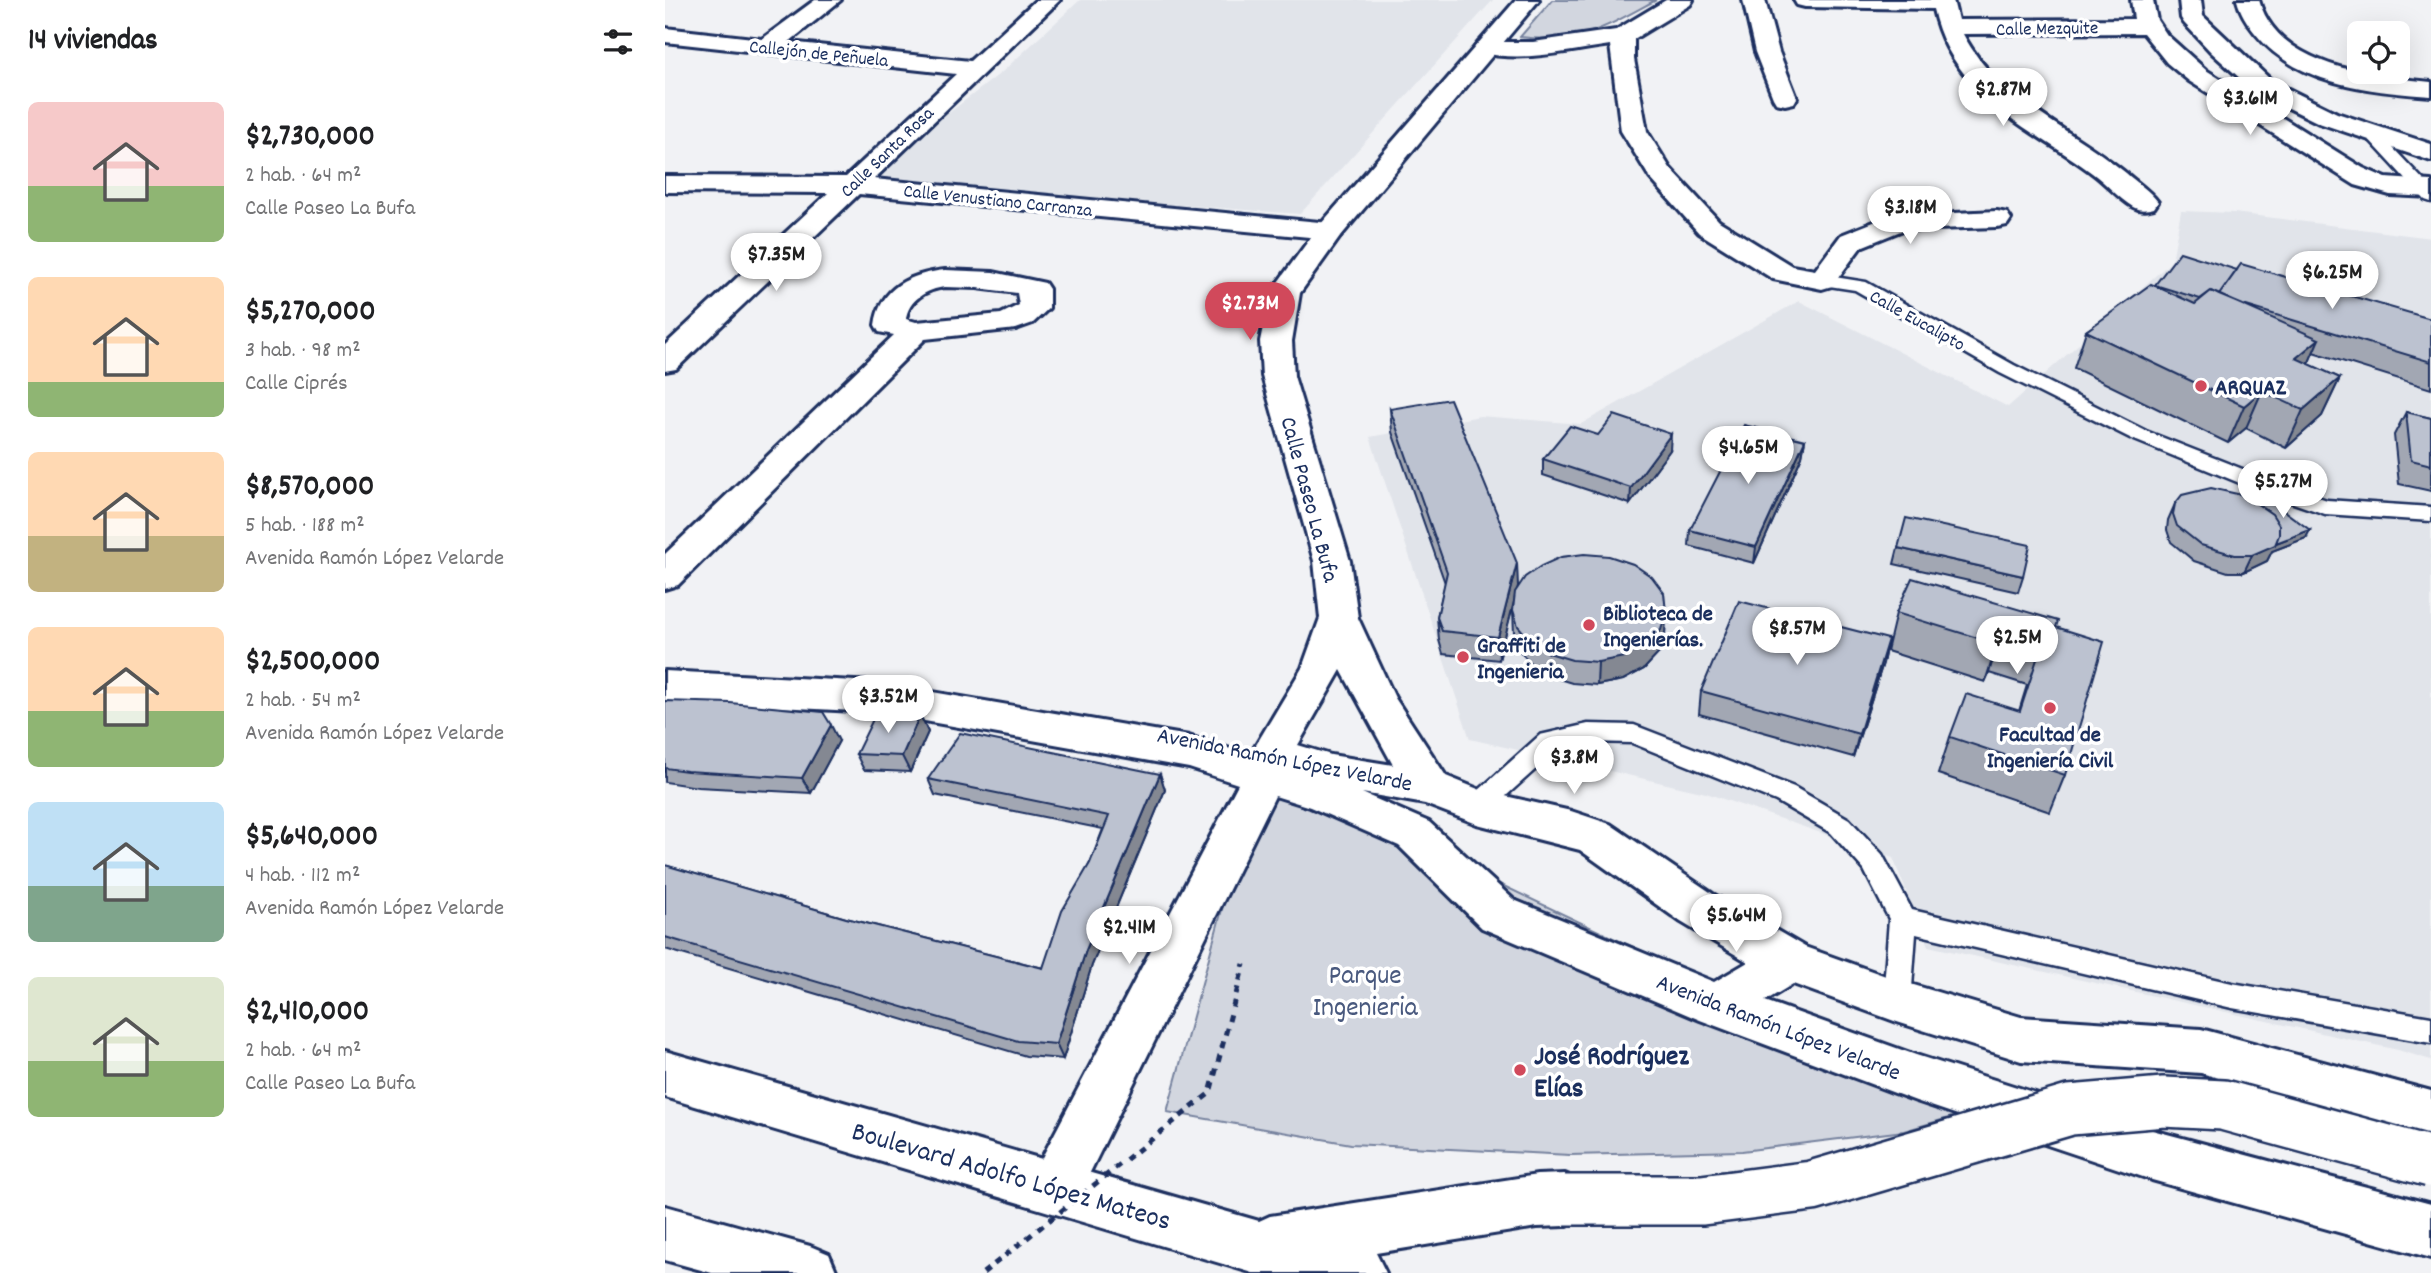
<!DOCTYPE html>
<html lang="es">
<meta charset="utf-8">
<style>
:root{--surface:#fff;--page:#f6f6f6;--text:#202124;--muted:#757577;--accent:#d1495b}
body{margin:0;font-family:Dekko,sans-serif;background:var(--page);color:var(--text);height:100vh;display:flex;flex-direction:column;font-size:26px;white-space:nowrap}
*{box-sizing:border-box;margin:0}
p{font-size:23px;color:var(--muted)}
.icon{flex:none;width:38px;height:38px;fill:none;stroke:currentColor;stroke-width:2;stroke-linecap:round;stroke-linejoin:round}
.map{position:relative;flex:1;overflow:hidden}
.panel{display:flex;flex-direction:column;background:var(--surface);width:665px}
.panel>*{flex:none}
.fabs{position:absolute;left:1682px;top:21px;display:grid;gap:14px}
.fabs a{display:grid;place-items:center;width:63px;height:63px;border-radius:10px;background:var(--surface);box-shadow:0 7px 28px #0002;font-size:35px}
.price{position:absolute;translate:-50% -60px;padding:0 16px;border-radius:24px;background:#fff;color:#222;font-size:23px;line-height:46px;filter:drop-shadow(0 2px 4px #0008)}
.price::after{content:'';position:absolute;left:50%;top:42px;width:21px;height:16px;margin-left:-10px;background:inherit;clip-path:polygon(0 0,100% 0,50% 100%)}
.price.selected{background:var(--accent);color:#fff}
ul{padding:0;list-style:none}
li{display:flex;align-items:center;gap:21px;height:175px;padding:0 28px}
li span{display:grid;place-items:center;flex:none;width:196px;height:140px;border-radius:10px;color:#555}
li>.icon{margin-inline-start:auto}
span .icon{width:84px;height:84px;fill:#fffc;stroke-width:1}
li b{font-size:30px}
h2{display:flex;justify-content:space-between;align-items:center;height:84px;padding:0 28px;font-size:30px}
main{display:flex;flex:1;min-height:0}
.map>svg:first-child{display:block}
.built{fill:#e1e4ea}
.green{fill:#d2d6df;stroke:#76829e;stroke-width:2}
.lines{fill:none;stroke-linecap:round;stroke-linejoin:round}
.lane-casing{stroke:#1b2f5e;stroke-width:5}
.street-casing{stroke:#1b2f5e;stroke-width:6}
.secondary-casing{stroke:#1b2f5e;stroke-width:6}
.primary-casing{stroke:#1b2f5e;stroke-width:6}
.lane{fill:#fff;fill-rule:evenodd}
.street{fill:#fff;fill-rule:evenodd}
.secondary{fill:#fff;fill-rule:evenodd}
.primary{fill:#fff;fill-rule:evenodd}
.primary-bridge-casing{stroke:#1b2f5e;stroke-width:54;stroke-linecap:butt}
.path-bridge{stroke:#1b2f5e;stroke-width:5;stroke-dasharray:7 7;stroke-linecap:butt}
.primary-bridge{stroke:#fff;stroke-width:49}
.wall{fill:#a2a7b3;stroke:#1b2f5e;stroke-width:2}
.shaded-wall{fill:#848892;stroke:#1b2f5e;stroke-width:2}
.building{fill:#bcc2d0;stroke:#1b2f5e;stroke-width:2}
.poi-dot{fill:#d1495b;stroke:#fff;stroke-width:2.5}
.labels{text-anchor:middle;stroke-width:7;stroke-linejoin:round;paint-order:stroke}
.far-street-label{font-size:19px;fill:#1b2f5e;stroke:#fff}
.poi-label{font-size:23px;font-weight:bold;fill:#1b2f5e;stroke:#fff;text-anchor:start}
.street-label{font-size:23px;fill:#1b2f5e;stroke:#fff}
.near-park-label{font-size:28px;fill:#49597e;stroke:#fff}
.near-poi-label{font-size:28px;font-weight:bold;fill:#1b2f5e;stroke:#fff;text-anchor:start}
.near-street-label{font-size:28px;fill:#1b2f5e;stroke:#fff}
</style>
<main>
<section class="panel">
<h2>14 viviendas<svg class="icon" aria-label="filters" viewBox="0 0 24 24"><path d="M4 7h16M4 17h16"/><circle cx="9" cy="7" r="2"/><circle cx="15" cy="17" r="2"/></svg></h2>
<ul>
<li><span style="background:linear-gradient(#f6c9c9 60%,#8fb573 0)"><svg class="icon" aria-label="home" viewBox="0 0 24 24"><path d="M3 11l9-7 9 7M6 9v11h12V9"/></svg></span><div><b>$2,730,000</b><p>2 hab. · 64 m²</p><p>Calle Paseo La Bufa</p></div></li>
<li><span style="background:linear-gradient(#ffd9b3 75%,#8fb573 0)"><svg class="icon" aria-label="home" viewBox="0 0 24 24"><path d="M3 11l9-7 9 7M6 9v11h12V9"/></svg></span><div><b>$5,270,000</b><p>3 hab. · 98 m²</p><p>Calle Ciprés</p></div></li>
<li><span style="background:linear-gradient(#ffd9b3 60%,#c2b280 0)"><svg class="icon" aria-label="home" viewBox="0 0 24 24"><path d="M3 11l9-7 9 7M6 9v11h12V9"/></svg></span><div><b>$8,570,000</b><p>5 hab. · 188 m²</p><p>Avenida Ramón López Velarde</p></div></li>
<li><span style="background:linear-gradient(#ffd9b3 60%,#8fb573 0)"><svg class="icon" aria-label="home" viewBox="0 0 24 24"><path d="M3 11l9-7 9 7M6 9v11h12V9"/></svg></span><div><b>$2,500,000</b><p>2 hab. · 54 m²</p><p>Avenida Ramón López Velarde</p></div></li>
<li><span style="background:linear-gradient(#bfe0f5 60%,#7fa58c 0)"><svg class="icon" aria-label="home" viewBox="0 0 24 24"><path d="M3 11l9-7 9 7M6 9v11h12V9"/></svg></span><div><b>$5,640,000</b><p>4 hab. · 112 m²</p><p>Avenida Ramón López Velarde</p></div></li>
<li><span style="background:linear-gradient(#dfe7d0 60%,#8fb573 0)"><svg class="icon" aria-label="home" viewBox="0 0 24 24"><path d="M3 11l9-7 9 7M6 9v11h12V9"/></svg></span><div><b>$2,410,000</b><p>2 hab. · 64 m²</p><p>Calle Paseo La Bufa</p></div></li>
</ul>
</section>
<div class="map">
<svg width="1766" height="1273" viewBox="0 0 1766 1273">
<rect width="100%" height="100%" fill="#f1f2f5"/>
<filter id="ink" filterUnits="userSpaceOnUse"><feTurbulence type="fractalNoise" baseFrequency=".0143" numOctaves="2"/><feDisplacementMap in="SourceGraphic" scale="14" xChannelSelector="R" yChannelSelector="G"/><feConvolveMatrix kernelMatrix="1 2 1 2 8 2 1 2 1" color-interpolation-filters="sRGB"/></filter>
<g filter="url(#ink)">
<path class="built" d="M415 0H828L635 214 213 183 207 172 337 72Z
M1516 211 1569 213 1766 238V1060L1733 1050 1263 946 1228 858 1041 793 805 739 705 437 815 416 916 424 1134 301 1343 407 1507 261Z"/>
<path class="green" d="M887 0H991C941 27 914 45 855 37Z
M593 777 698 819 948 938 1328 1105 1239 1131 1077 1151 905 1155 686 1144 502 1112Z"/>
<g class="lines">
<defs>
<path id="lane" d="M1705 127 1710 129 1766 188V202L1760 200 1700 135 1697 132Z
M1157 275 1201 282 1349 365 1481 431 1613 483 1662 500 1766 507V521L1660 514 1599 493 1467 439 1335 373 1190 290 1151 284 1148 280 1151 276Z
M923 724 969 725 1129 787 1184 819 1217 854 1247 910 1567 983 1766 1017V1043L1567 1008 1251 934 1246 1001 1242 1010 1232 1014 1222 1010 1218 1001 1224 919 1199 870 1166 833 1111 801 967 743 923 742 892 750 821 814 812 817 803 814 799 807 803 800 875 735Z"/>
<path id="street" d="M150 0H176L124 42 305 61 371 0H395L209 179 665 223 675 225 679 231 675 237 665 239 194 194 11 369 0 371V345L163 193 0 192V176L181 177 291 74 0 42V28L97 39Z
M1001 0H1028L1025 5 969 39V59L982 131 1005 168 1054 221 1127 266 1150 270 1176 235 1224 216 1332 211 1342 213 1346 219 1342 225 1332 227 1238 230 1196 247 1167 286 1157 289 1108 279 1034 233 985 178 956 131 945 45C903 51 856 63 814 52L810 47 814 42H868L951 30Z
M1078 0H1100L1114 52 1132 98 1129 103 1120 105 1111 103 1108 98 1090 52Z
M1129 0H1288L1293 20 1469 19 1466 0H1488L1492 20 1502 35 1541 70 1698 168 1721 178 1766 181V197L1725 195 1690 185 1524 81 1502 63 1478 33 1298 34C1333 101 1405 127 1461 173 1471 182 1485 191 1493 202L1489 208C1481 210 1475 211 1468 207 1453 198 1441 183 1427 173 1387 143 1340 121 1307 83 1287 61 1274 37 1268 9L1140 7 1132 5Z
M1572 0H1594C1613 68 1709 76 1766 82V96C1704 91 1631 85 1590 33 1582 23 1575 12 1572 0Z
M280 270 328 272 380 283 384 289V308L368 323 351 329 260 339 13 585 0 589V554L229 335 214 332 210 325C215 287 245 274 280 270ZM280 287 312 288 352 293 354 305 336 314 251 322 241 319C243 300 262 289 280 287Z"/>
<path id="secondary" d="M851 0H874L675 237 635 293 627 341 629 376 685 561 693 618 730 698 781 776 818 791 906 811 945 824 1048 894 1140 947 1232 980 1356 1017 1536 1029 1766 1091V1139L1536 1073 1356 1061 1232 1022 1128 984 1100 1001 1251 1055 1487 1130 1766 1204V1258L1487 1180 1251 1101 1035 1020 817 928 734 846 645 807 610 796 409 1205 390 1213 371 1205 364 1187 371 1169 573 784 524 768 209 712 0 701V671L209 682 524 736 585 755 637 668 655 618 649 561 597 376 595 341 605 293 655 225ZM676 670 728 765 666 755 633 745ZM697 793 760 804 812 824 915 850 1016 922 1083 962 1049 982 849 900 764 822Z
M1514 0H1536L1538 16 1607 81 1672 113 1766 144V161L1654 123 1589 91 1546 52 1519 23 1516 18Z"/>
<path id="primary" d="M0 1051 594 1221 605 1216 872 1175 900 1174 919 1182 926 1200 919 1218 900 1226 872 1227 711 1253 721 1273H588L0 1097Z
M0 1206 145 1246 164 1254 172 1273H47L0 1260Z"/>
</defs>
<use href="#lane" class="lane-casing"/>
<use href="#street" class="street-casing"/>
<use href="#secondary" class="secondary-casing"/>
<use href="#primary" class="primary-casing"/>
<use href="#lane" class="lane"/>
<use href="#street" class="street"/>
<use href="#secondary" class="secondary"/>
<use href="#primary" class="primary"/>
<defs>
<path id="primary-bridge" d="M900 1200H1037L1147 1186 1405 1110 1499 1102 1558 1105 1766 1162"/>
</defs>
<use href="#primary-bridge" class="primary-bridge-casing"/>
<path class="path-bridge" d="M318 1273 545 1093 579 964"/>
<use href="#primary-bridge" class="primary-bridge"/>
</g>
<path class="wall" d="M1572 270 1766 319V389L1648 352 1643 364 1675 378 1657 416 1621 448 1581 428 1563 443 1409 368 1421 331 1490 285Z
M725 409 853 586 852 590 1001 612 1000 635 994 653 979 669 958 680 932 685 907 683 884 676 866 664 853 649 849 633 848 610 849 600 834 660 778 654 774 640 772 617 780 583 727 432Z
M1741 412 1766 418V491L1734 484 1729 435Z
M933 435 1005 450 965 504 878 475V459Z
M1140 440 1137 456 1089 563 1024 546 1025 530Z
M1510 504 1641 538 1607 551 1602 561 1579 572H1563L1529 561 1506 542 1502 530 1503 520Z
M1233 548 1358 576 1353 592 1229 564Z
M1231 613 1391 627 1400 775 1385 812 1273 774 1285 737 1354 711 1362 685 1324 673 1320 682 1222 651Z
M1223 639 1218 663 1188 757 1034 714 1036 691Z
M0 701 174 741 146 793 33 787 0 782Z
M255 715 263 732 245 772 199 770 191 754Z
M495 774 500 790 427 965 398 1059 361 1056 0 949V865L181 918 378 968 425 863 438 829 270 795 263 779Z"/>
<path class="shaded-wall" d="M1654 339 1638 376 1631 358Z
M1675 378 1657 416 1621 448 1638 410Z
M1597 391 1581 428 1563 443 1579 406Z
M1006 434 1005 450 965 504 966 488Z
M1140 440 1137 456 1089 563 1091 547Z
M1645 530 1641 538 1607 551 1602 561 1579 572 1587 555 1611 543Z
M852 563 853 586 834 660 833 637Z
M1001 612 1000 635 994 653 979 669 958 680 932 685 933 662Z
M1335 635 1324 673 1320 682 1332 644Z
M1223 639 1218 663 1188 757 1194 734Z
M255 715 263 732 245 772 237 756Z
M166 725 174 741 146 793 137 778Z
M495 774 500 790 427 965 398 1059 391 1044 421 950Z"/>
<path class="building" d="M1515 252 1572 270 1554 295 1546 291 1535 299 1490 285Z
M1576 264 1766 319V362L1578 305 1554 295Z
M1486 284 1530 304 1546 291 1654 339 1631 358 1675 378 1638 410 1597 391 1579 406 1421 331Z
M785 399 852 563 833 637 777 631 772 617 782 572 725 409Z
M1741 412 1766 418V465L1746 460Z
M949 415 1006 434 966 488 878 459 905 426 933 435Z
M1079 425 1140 440 1091 547 1025 530Z
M1546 488 1581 496 1607 514 1614 525V535L1610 545 1587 555H1570L1536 545 1512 526 1508 514 1510 504 1517 495Z
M1600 497 1645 530 1611 543 1614 535V525L1607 514 1588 501Z
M1241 518 1365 545 1358 576 1233 548Z
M919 554 944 556 968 564 987 577 999 593 1001 612 996 630 981 646 959 657 933 662 907 660 884 653 866 641 853 626 848 610 850 592 860 577 876 566 896 557Z
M1247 578 1393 621 1391 627 1439 642 1400 775 1285 737 1301 694 1355 711 1376 647 1335 635 1332 644 1231 613Z
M1074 601 1223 639 1194 734 1036 691Z
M0 701 65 703 158 712 166 725 137 778 22 771 0 768Z
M211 713 255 715 237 756 191 754Z
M295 733 495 774 421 950 391 1044 353 1041 0 937V865L181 918 378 968 397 911 425 863 444 816 263 779Z"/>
</g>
<g class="poi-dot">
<circle cx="1536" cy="386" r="7"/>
<circle cx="924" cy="625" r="7"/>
<circle cx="798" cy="657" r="7"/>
<circle cx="1385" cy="708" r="7"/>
<circle cx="855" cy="1070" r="7"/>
</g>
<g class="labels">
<g class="far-street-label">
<text transform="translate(1382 27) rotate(-1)" y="7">Calle Mezquite</text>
<text transform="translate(154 52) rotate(6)" y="7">Callejón de Peñuela</text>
<text transform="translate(221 151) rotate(-44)" y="7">Calle Santa Rosa</text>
<text transform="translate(333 199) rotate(6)" y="7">Calle Venustiano Carranza</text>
<text transform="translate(1253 319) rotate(29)" y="7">Calle Eucalipto</text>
</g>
<g class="poi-label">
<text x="1550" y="394">ARQUAZ</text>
<text x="938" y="620">Biblioteca de<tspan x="938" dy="26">Ingenierías.</tspan></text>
<text x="812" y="652">Graffiti de<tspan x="812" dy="26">Ingenieria</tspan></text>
<text x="1385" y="741" text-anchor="middle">Facultad de<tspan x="1385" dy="26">Ingeniería Civil</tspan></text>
</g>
<g class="street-label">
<text transform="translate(646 499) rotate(75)" y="8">Calle Paseo La Bufa</text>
<text transform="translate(620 758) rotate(11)" y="8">Avenida Ramón López Velarde</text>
<text transform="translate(1114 1026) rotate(21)" y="8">Avenida Ramón López Velarde</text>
</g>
<g class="near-park-label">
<text x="700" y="983">Parque<tspan x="700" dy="32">Ingenieria</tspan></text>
</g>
<g class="near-poi-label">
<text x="869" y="1064">José Rodríguez<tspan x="869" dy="32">Elías</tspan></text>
</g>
<g class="near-street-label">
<text transform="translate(347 1174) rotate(16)" y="10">Boulevard Adolfo López Mateos</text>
</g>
</g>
</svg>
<div class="fabs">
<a><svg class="icon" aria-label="locate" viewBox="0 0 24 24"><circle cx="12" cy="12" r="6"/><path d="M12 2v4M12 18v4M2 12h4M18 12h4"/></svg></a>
</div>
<b class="price" style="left:1338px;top:128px">$2.87M</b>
<b class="price" style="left:1585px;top:137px">$3.61M</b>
<b class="price" style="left:1245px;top:246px">$3.18M</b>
<b class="price" style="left:111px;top:293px">$7.35M</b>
<b class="price" style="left:1667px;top:311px">$6.25M</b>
<b class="price selected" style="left:585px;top:342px">$2.73M</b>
<b class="price" style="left:1083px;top:486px">$4.65M</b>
<b class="price" style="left:1618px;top:520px">$5.27M</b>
<b class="price" style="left:1132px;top:667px">$8.57M</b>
<b class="price" style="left:1352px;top:676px">$2.5M</b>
<b class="price" style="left:223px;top:735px">$3.52M</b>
<b class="price" style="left:909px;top:796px">$3.8M</b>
<b class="price" style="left:1071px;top:954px">$5.64M</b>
<b class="price" style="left:464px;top:966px">$2.41M</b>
</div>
</main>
